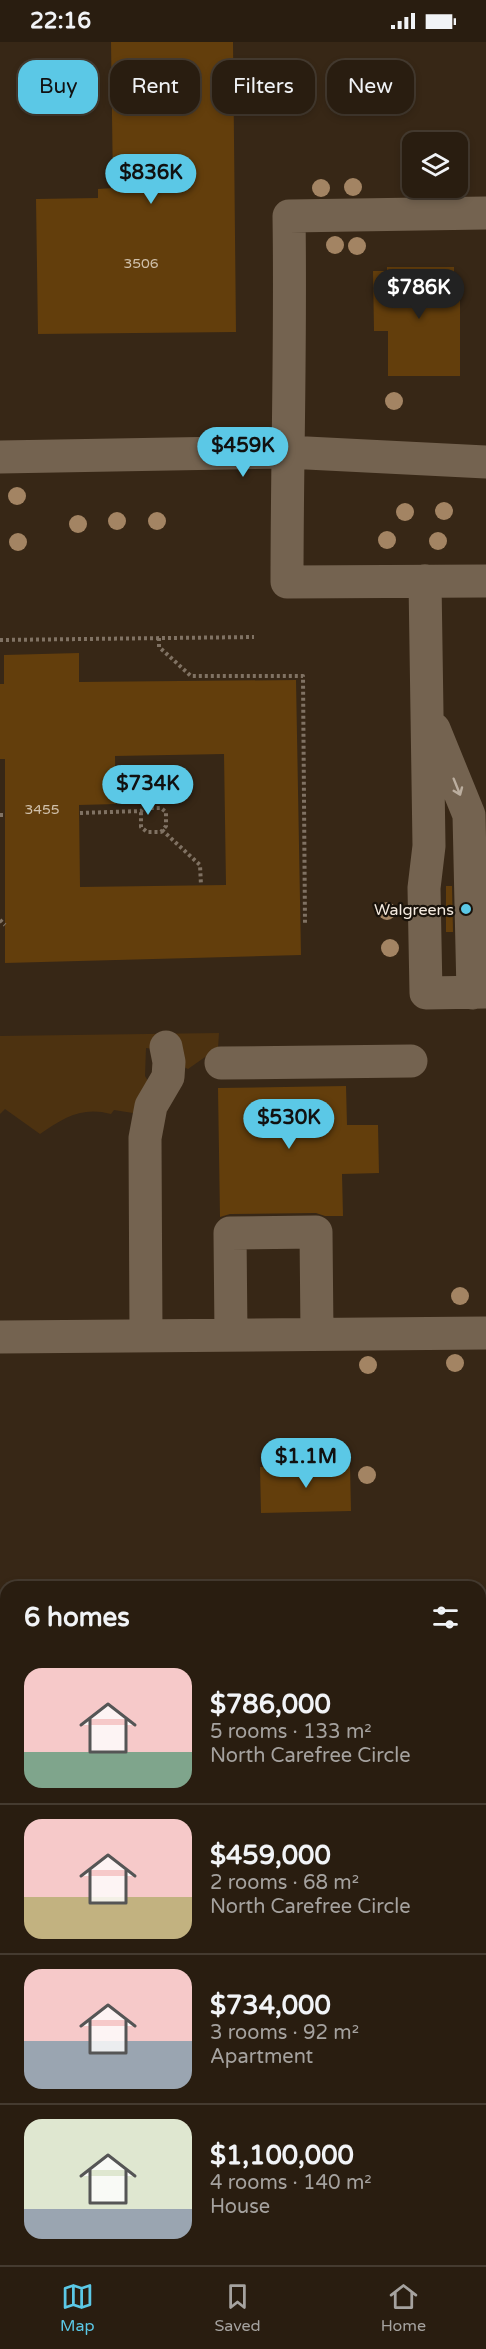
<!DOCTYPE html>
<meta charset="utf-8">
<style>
:root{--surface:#291d10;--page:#352a1e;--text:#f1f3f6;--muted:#a5a29f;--line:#453b30;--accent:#5bc8e6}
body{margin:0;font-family:"Varela Round",sans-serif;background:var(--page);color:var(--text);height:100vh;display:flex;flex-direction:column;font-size:22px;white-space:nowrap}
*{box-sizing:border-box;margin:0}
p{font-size:20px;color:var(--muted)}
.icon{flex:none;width:33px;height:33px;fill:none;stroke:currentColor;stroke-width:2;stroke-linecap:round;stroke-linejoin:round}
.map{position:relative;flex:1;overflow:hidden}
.details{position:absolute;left:0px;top:1539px;width:486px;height:684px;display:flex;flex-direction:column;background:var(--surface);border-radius:18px 18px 0 0;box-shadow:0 3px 9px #0003,0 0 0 2px var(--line)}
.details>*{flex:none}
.top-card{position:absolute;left:18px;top:18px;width:450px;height:54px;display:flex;gap:12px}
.controls{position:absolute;left:402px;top:90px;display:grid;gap:12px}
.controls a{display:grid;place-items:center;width:66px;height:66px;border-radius:12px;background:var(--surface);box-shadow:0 3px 9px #0003,0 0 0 2px var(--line);font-size:30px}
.price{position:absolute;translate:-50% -51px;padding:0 14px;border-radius:21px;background:var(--accent);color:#111;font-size:20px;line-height:39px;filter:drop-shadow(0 2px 3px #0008)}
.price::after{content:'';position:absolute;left:50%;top:36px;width:18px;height:14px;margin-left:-9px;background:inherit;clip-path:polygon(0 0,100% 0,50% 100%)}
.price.selected{background:#222;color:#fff}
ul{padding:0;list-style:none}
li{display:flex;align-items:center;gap:18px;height:150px;padding:0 24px}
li+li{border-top:2px solid var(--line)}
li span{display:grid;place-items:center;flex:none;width:168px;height:120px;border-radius:18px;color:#555}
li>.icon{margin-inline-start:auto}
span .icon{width:72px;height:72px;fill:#fffc;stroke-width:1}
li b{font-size:26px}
h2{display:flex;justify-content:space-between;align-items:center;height:72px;padding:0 24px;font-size:26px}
.pill{padding:0 21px;border-radius:18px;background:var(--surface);box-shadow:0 3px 9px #0003,0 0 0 2px var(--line);font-size:21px;line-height:54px}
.pill.selected{background:var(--accent);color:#111}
.status{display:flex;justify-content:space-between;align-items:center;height:42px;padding:0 30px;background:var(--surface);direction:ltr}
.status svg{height:16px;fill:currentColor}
.tab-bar{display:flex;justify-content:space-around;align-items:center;height:84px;border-top:2px solid var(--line);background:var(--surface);font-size:16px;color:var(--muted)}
.tab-bar a{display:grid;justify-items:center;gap:3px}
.tab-bar .selected{color:var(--accent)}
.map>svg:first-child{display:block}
.built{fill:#402c15}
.green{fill:#4d3210}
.building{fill:#633e0c;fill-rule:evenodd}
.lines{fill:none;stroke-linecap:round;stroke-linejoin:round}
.path{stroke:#807263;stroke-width:4;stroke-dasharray:3 3;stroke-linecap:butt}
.minor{stroke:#746350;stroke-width:33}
.tree{fill:#a38463}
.oneway{stroke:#bbae9f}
.poi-dot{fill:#5bc8e6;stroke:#19120a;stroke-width:2}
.labels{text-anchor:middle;stroke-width:4.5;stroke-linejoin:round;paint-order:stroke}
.number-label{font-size:14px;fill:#d0c0ab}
.poi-label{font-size:16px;fill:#f5ebe0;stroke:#19120a;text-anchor:end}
</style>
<div class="status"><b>22:16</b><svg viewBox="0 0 49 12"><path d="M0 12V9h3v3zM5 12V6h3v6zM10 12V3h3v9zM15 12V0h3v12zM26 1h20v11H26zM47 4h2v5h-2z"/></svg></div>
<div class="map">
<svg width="486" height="2223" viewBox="0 0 486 2223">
<rect width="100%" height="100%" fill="#372716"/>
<path class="built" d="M0 2071H6V2183H0Z"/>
<path class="green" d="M219 991 218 1006 188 1027C175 1021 158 1006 146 1006L145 1034 152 1046 133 1071 114 1068 111 1072C82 1064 63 1076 40 1092L5 1067 0 1072V994Z"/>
<path class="building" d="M111 0H233L236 290 38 292 36 157 98 156V147L113 146Z
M387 225H454V251H460V334H388V289H374L373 229H387Z
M79 611V640L296 638 301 913 5 921V717H0V642H4V613ZM224 712 226 843 80 845 79 763 116 762 115 714Z
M446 844H452L453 890H446Z
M346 1044 347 1083H378L379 1131 342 1132 343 1174H325L316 1171 230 1172 220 1175 218 1046Z
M350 1423 351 1469 261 1471 260 1425Z"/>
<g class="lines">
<path class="path" d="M159 596V605L191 634H303L305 882
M0 598 254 595
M80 771 141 769 144 766H161L166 770V784L161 790H147L141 785V769
M0 773H5
M162 788 200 823 201 843
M0 878 5 883"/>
<path class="minor" d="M486 171 289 174C291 296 287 418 287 540L486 539
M0 415 287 410 486 420
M425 539 429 804 424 846 426 951 486 950
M434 687 469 773 473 951
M221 1021 411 1019
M231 1292 230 1191 316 1190 317 1292
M146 1293 145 1096 151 1064 168 1035 169 1020 166 1005
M0 1295 486 1291
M0 1966H6
M480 1971H486
M33 2217V2223
M450 2223 452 2217"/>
</g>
<g class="tree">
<circle cx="353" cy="145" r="9"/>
<circle cx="321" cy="146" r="9"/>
<circle cx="335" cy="203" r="9"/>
<circle cx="357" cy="204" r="9"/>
<circle cx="394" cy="359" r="9"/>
<circle cx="17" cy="454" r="9"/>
<circle cx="444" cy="469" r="9"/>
<circle cx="405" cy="470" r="9"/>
<circle cx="117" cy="479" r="9"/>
<circle cx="157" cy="479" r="9"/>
<circle cx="78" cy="482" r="9"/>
<circle cx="387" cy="498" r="9"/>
<circle cx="438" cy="499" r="9"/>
<circle cx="18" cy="500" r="9"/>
<circle cx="387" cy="869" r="9"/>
<circle cx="390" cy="906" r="9"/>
<circle cx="460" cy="1254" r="9"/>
<circle cx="455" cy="1321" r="9"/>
<circle cx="368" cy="1323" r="9"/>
<circle cx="367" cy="1433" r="9"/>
</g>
<defs><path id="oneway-shaft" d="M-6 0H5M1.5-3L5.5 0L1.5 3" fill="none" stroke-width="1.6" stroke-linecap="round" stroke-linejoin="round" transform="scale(1.5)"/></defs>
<use class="oneway" href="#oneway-shaft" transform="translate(457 745) rotate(68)"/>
<circle class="poi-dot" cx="466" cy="867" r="6"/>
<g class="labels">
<g class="number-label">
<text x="141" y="226">3506</text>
<text x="42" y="772">3455</text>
</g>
<g class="poi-label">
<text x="454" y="873">Walgreens</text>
</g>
</g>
</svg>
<div class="controls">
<a><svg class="icon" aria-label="layers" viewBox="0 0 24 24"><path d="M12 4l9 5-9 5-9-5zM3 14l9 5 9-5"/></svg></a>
</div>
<b class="price" style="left:151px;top:163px">$836K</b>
<b class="price selected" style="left:419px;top:278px">$786K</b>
<b class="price" style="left:243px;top:436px">$459K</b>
<b class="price" style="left:148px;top:774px">$734K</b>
<b class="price" style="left:289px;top:1108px">$530K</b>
<b class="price" style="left:306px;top:1447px">$1.1M</b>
<div class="top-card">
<a class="pill selected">Buy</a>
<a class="pill">Rent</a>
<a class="pill">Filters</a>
<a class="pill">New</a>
</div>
<section class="details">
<h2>6 homes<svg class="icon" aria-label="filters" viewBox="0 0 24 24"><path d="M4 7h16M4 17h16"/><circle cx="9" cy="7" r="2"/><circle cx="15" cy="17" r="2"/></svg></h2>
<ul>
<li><span style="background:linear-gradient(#f6c9c9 70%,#7fa58c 0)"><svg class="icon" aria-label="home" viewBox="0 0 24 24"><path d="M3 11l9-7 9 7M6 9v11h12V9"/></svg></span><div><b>$786,000</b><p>5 rooms · 133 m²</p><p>North Carefree Circle</p></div></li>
<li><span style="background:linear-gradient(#f6c9c9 65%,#c2b280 0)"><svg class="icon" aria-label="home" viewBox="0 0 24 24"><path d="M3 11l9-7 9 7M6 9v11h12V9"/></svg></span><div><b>$459,000</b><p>2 rooms · 68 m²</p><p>North Carefree Circle</p></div></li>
<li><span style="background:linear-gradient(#f6c9c9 60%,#9aa5b1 0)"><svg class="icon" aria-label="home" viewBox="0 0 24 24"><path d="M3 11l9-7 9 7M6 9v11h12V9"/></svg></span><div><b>$734,000</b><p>3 rooms · 92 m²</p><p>Apartment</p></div></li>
<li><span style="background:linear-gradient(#dfe7d0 75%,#9aa5b1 0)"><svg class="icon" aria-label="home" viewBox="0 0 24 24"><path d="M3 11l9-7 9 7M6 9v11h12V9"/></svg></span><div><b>$1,100,000</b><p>4 rooms · 140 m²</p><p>House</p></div></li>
</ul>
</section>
</div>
<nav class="tab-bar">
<a class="selected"><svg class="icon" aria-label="map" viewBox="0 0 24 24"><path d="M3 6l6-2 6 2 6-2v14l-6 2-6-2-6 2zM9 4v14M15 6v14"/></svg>Map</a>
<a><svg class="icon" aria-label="saved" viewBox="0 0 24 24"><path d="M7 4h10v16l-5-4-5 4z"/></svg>Saved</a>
<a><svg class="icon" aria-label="home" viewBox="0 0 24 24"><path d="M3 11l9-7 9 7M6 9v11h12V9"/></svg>Home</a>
</nav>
